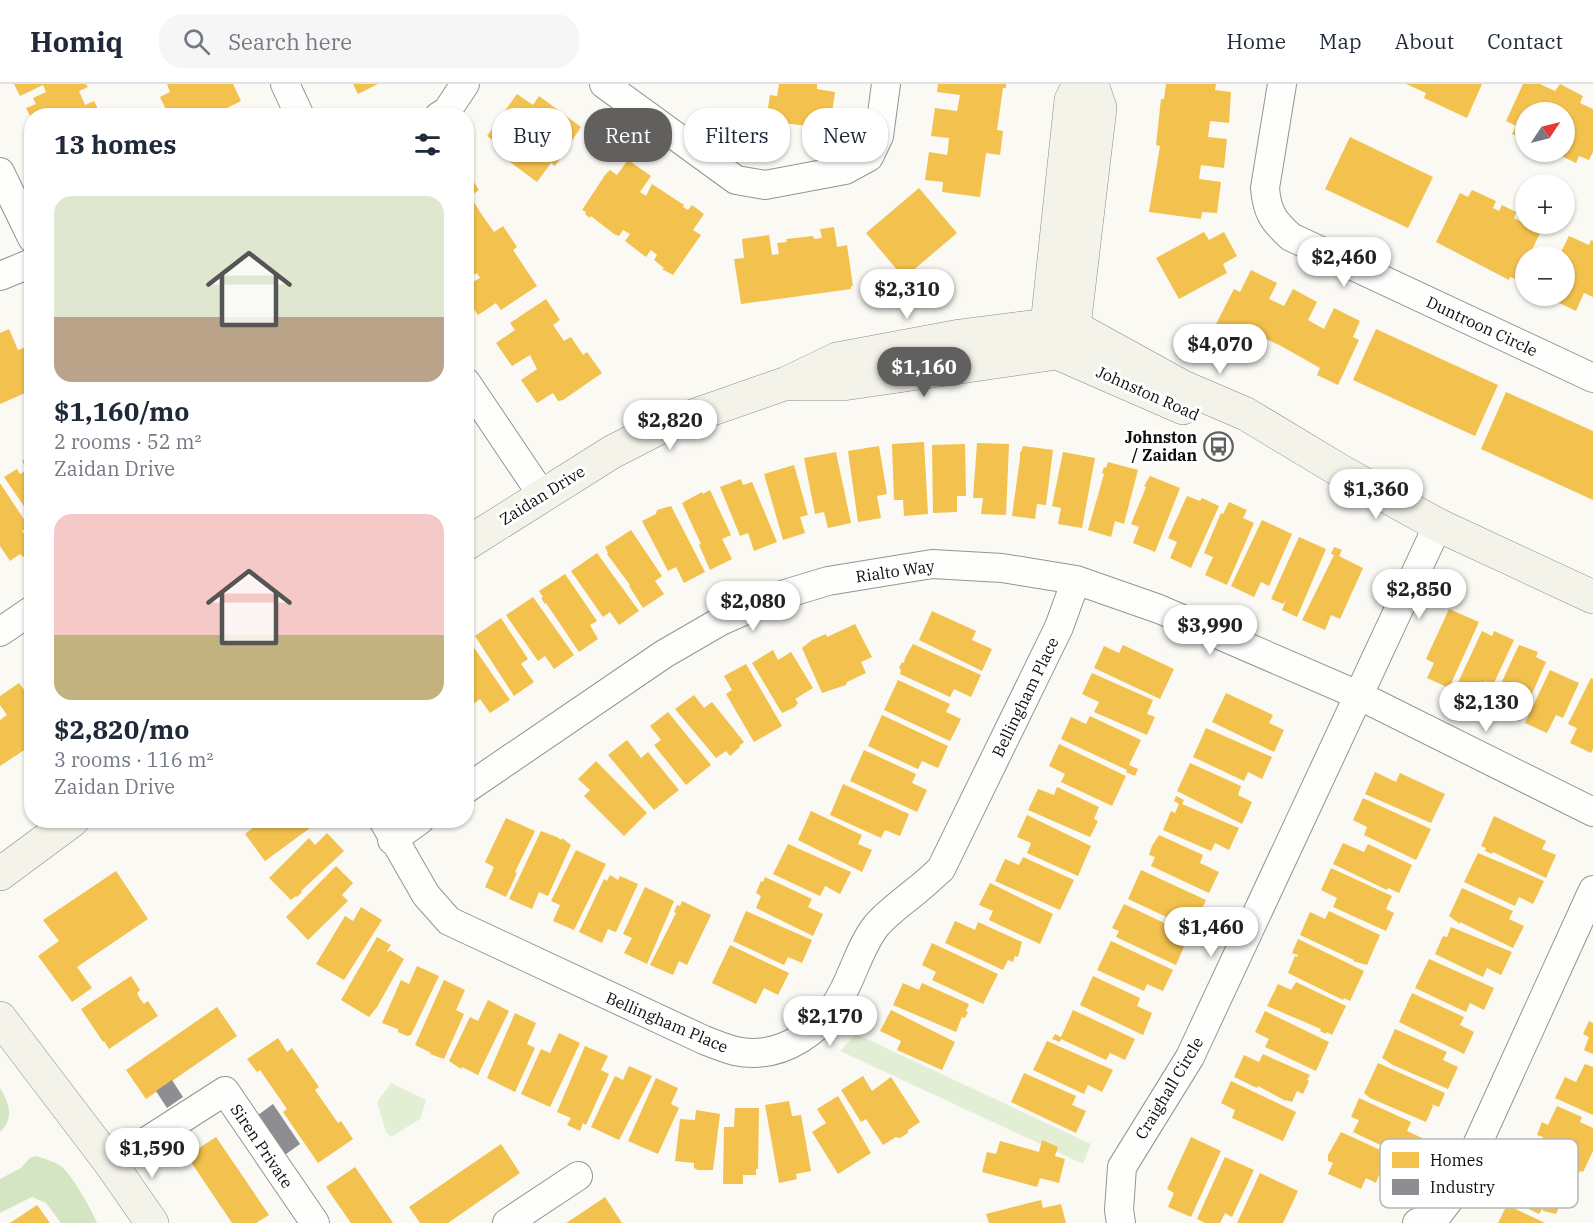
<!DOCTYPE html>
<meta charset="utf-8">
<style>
:root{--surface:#fff;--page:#f6f6f7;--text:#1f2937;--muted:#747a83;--line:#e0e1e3;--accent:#61605e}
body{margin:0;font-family:"IBM Plex Serif",serif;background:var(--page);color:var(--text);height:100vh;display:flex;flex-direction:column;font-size:22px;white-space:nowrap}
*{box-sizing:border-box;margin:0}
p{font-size:20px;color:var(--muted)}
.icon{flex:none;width:33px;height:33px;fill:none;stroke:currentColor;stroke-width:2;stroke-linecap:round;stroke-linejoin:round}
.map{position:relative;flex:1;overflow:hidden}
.drawer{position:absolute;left:24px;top:24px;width:450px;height:720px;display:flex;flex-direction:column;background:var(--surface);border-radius:24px;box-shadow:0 2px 4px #0004}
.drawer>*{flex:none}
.guide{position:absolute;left:492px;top:24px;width:570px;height:54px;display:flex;gap:12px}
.needle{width:39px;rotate:55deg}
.tools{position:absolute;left:1515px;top:18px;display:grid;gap:12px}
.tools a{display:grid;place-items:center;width:60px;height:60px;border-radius:50%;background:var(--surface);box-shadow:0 2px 4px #0004;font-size:30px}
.price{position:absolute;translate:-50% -51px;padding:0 14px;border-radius:21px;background:#fff;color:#222;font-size:20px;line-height:39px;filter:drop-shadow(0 2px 3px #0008)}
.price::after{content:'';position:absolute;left:50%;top:36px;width:18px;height:14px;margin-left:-9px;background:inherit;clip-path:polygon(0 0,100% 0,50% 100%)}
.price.active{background:var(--accent);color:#fff}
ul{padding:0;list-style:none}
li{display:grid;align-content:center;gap:12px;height:318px;padding:0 30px}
li span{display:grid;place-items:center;height:186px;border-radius:18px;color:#555}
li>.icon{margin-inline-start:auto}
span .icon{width:108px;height:108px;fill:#fffc;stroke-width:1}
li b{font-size:26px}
h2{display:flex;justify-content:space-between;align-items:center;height:72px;padding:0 30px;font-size:26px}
.chip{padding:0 21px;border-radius:24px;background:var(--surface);box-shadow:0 2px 4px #0004;font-size:21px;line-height:54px}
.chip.active{background:var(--accent);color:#fff}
header{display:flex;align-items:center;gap:36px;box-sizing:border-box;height:84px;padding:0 30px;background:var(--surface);border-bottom:2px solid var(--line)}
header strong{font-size:28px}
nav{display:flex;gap:33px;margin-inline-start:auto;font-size:21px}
.search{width:420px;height:54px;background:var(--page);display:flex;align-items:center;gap:15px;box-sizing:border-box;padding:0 21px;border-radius:24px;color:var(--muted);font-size:22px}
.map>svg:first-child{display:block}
.green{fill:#e3efd5}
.forest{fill:#d4e5c4}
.homes{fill:#f2c14e}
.industry{fill:#8d8d92}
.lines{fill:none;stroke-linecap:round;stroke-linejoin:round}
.street-casing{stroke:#949492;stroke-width:30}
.secondary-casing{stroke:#8b8a88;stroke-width:34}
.street{stroke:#fefefd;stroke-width:28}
.secondary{stroke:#f4f3ea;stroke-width:33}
.labels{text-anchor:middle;stroke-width:6;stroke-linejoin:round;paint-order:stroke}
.street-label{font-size:16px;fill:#0e0e0e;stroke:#fff}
.poi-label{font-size:16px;font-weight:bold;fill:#0e0e0e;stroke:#fff;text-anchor:end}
.key{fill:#fff;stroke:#b7b7b7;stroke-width:1.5}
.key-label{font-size:16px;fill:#0e0e0e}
</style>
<header>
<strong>Homiq</strong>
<div class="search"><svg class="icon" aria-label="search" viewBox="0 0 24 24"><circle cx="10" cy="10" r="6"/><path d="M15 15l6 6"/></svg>Search here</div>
<nav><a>Home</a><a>Map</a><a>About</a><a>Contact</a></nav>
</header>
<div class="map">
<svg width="1593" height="1139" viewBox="0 0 1593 1139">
<rect width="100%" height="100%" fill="#faf9f4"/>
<path class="green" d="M856 950 1091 1060 1083 1080 840 967Z
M391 999 426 1016 420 1035 391 1053 386 1048 377 1018Z"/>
<path class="forest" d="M0 1004C9 1018 15 1035 0 1048Z
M36 1072C44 1075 53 1077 59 1081 72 1089 91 1125 97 1139H61L46 1119 32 1113 0 1129V1095L21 1084 30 1074Z"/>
<path class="homes" d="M14 0H86L88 3 79 7 85 21 94 17 100 29 95 32H30L26 24 36 20 33 14 46 8 43 1 20 12Z
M167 0H233L241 17 223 26 226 32H169L160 13 170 8Z
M353 0H378L358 10Z
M779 0H817V5L835 8 831 36 809 33 808 42 766 37 770 11 777 12Z
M938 0H1006V4H1003L997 46 1003 47 1000 71 986 69 980 113 942 108 943 98 925 96 929 68 947 71 948 64 949 54 931 52 935 24 957 27 960 11 937 8Z
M1166 0H1216L1215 6 1231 8 1229 39 1210 37 1208 53 1227 55 1224 84 1201 81 1199 95 1221 98 1217 129 1202 128 1201 135 1149 128 1160 62 1156 61 1161 15H1164Z
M1406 0H1482L1467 34 1424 14 1426 9Z
M1523 0H1540L1555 7 1560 0 1583 12 1580 19 1593 25V68L1589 76 1579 72 1576 79 1553 68H1564V28H1526V56L1512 50 1516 42 1506 37Z
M517 10 533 21 539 12 581 43 555 82 551 79 537 98 495 67 499 61 487 52 497 39 511 49 515 43 501 32Z
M1350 53 1433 93 1408 144 1325 105Z
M628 76 651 92 640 108 646 112 652 100 684 121 683 123 688 126 692 121 704 130 693 146 701 151 673 191 662 185 664 184 654 176 657 171 651 166 646 173 625 157 630 150 623 146 619 152 614 150 591 132 590 134 585 130 586 128 582 126 605 91 610 86 617 91Z
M466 86 479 106 470 112 482 131 494 148 503 142 517 163 513 166 537 202 501 226 496 219 478 231 466 213V202L480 194 477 189 474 191 468 182 466 183Z
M919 104 957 149 904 194 866 149Z
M1472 106 1496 117 1493 124 1499 127 1502 121 1516 128 1514 134 1526 140 1544 141 1529 172H1526V180L1518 196 1510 193 1509 196 1436 158 1460 109 1468 113Z
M834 143 837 163 847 161 853 202H851V205L741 220 734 175 744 174 742 155 769 151 772 171 779 170 777 159 787 158 786 155 813 152 814 155 822 154 820 145Z
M1204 148 1209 156 1224 148 1237 172 1223 180 1227 189 1179 215 1156 174Z
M1569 152 1589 161 1591 156 1593 157V213L1584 209 1576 227 1549 214 1551 212H1564V172H1559Z
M1251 186 1277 199 1269 215 1284 222 1293 205 1317 218 1308 236 1324 245 1334 224 1360 237 1353 253 1359 256 1338 301 1317 291 1320 284 1281 262 1262 253 1256 266 1234 255 1237 251 1216 240 1234 205 1240 208Z
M546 215 560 236 553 241 564 257 571 253 583 271 587 268 602 289 563 316 558 317 553 309 537 319 521 296 537 285 530 271 512 282 496 259 515 246 510 239Z
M9 245 18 266 26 263 32 275V306L0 320V249Z
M1376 245 1498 301 1475 352 1353 296Z
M1506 308 1593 347V416L1481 365Z
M924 358 928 430 904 432 903 416H894L892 360Z
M977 359 1009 360 1006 431 981 430 983 414H973Z
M965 360 966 412H957V428L933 429 932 361Z
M879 362 887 410 877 412 881 434 858 438 848 367Z
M1023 362 1053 366 1046 421 1037 420 1035 435 1012 432 1020 374V368H1021Z
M836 368 851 439 828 444 824 428 815 430 804 374Z
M1063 368 1095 374 1082 444 1058 440 1061 424 1052 422Z
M30 372 32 374V434L4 393 17 385 20 390 27 386 22 377Z
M1108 378 1138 386 1124 440 1115 437 1111 453 1088 446 1104 390 1102 389 1104 383 1106 384Z
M794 381 808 431 800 433 805 449 783 456 764 390Z
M1150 392 1180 404 1155 468 1133 459 1139 443 1131 440 1146 403 1144 402Z
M741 395 743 401 752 398 777 458 754 467 748 449 740 452 720 403Z
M0 399 29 443 22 447 32 460V467L23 473 20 470 10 477 0 462Z
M710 406 731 451 722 455 732 475 710 486 699 461 701 460 682 419 702 408 703 410Z
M1187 412 1200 417 1202 414 1219 422 1191 484 1170 474 1177 458 1168 454Z
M1229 418 1247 426 1243 434 1254 439 1227 501 1205 491 1213 473 1204 469 1221 429 1223 430Z
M671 422 705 488 684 499 676 483 668 487 642 437 656 430 657 426Z
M1262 436 1292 450 1269 502 1261 498 1254 513 1231 502Z
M631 446 662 492 655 497 664 510 643 524 629 502 630 501 607 470 608 469 605 463Z
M1299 453 1326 465 1297 533 1282 526 1286 516 1283 520 1271 515Z
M1334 463 1342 466 1339 472 1363 484 1340 535 1331 531 1325 546 1302 536 1334 471 1331 470Z
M597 469 639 527 619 541 610 528 603 533 571 487Z
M565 490 597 537 590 541 598 555 579 568 546 519 545 520 541 514 543 513 539 507Z
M533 513 574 571 554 585 545 572 538 577 506 531Z
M1449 525 1479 538 1449 604 1427 594 1434 579 1426 575Z
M932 527 976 547 972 556 992 565 982 587 919 556Z
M501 534 528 575 521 580 534 598 514 612 475 552Z
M855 540 872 573 861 578 866 589 847 598 846 601 822 609 802 564 812 556 826 550 827 553Z
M1482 547 1492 552 1494 547 1514 556 1493 601 1485 597 1477 615 1455 605Z
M468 555 510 616 490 629 480 615 472 621 466 612Z
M913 560 981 591 971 613 954 605 950 613 900 590 901 586 899 584 902 578 904 579 905 574Z
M1123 561 1174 585 1160 615 1094 584 1104 562 1119 569Z
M1519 561 1538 568 1536 573 1546 578 1520 637 1498 626 1505 612 1497 608Z
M773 566 778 576 791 568 813 604 795 615 798 619 795 623 782 629 752 579Z
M746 580 782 642 754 658 726 610 732 606 724 592Z
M1550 586 1579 599 1563 634 1556 631 1547 649 1525 639Z
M1092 589 1153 616 1147 630 1155 633 1147 651 1094 628 1099 618 1082 610Z
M1591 594 1593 595V665L1591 669 1570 659 1577 644 1568 640Z
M898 596 950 620 946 628 961 635 950 657 884 626Z
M19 599 32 616V667L29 663 0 682V636L7 631 0 621V612Z
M1226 609 1273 631 1269 639 1284 646 1274 668 1212 638Z
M694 611 704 624 712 618 744 658 739 662 740 663 730 672 726 667 716 674 675 625Z
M668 628 711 681 686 701 654 661 661 656 650 642Z
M882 631 948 662 938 684 922 677 918 685 868 662Z
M1090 632 1141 656 1129 681 1138 685 1135 692 1126 688 1127 686 1061 655 1071 633 1086 640Z
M1206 644 1272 673 1262 695 1248 688 1244 697 1193 673Z
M627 656 641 674 648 668 679 706 654 726 608 671Z
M1059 660 1126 692 1112 722 1061 698 1065 690 1049 682Z
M864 666 916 690 912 699 927 706 917 728 850 697Z
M596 677 647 729 624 752 584 712 590 706 578 695Z
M1190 679 1241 702 1238 711 1252 718 1242 740 1177 707Z
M1375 688 1396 698 1400 689 1445 710 1431 739 1365 710Z
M843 700 909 730 900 752 885 746 881 754 830 731Z
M1057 703 1099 723 1094 735 1098 737 1090 753 1028 726 1038 705 1054 711Z
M1176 712 1184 716 1182 720 1239 744 1229 766 1215 759 1211 767 1163 746 1171 727 1175 729 1179 720 1174 717Z
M1363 714 1431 745 1416 776 1364 751 1367 743 1353 736Z
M811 727 862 751 858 760 872 766 862 788 798 756Z
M1027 731 1091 762 1078 792 1027 769 1031 759 1017 753Z
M1494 732 1546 757 1542 765 1556 771 1546 794 1493 768 1492 770 1485 767 1486 764 1481 762Z
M506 734 535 747 515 788 517 789 506 813 485 803 494 783 485 778Z
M263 736H304L310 744 265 777 245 750Z
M541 747 557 753 561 756 562 754 571 761 548 812 539 808 532 825 509 815Z
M327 749 344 767 301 807 302 808 297 813 296 812 291 816 269 794 309 754 315 761Z
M1159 751 1203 771 1200 779 1219 788 1209 809 1151 782 1155 773 1149 771 1152 762Z
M1343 759 1364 768 1368 760 1412 781 1399 809 1388 804 1387 806 1333 780Z
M788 760 851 788 840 810 825 802 820 812 773 790Z
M576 766 606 780 574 846 553 837 560 821 551 817Z
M1478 769 1544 797 1533 820 1519 813 1515 822 1464 798Z
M1023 773 1074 796 1060 826 995 797 1005 775 1019 781Z
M336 782 353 799 342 811 348 817 308 856 286 833Z
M1331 784 1392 812 1386 825 1394 829 1386 847 1333 823 1337 814 1321 806Z
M1141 786 1206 816 1196 837 1176 827 1173 836 1128 815Z
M116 787 148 835 77 883 92 904 72 918 38 872 59 857 43 836Z
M610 791 618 796 620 792 638 800 616 848 608 845 602 859 579 848 604 795 607 797Z
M765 793 812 815 808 823 823 830 813 852 756 824 761 812 756 809 761 797 763 798Z
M990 799 1053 830 1040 860 989 836 993 827 979 821Z
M645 803 674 817 647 880 624 869 632 854 623 850Z
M1462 804 1513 827 1509 835 1524 842 1513 864 1460 838V840L1449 832Z
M682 817 711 831 687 881 679 877 673 891 650 881 676 829 674 828 677 821 680 822Z
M1124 820 1175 844 1172 852 1186 858 1176 881 1116 853 1119 847 1112 844Z
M361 823 382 836 344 896 316 880 345 832 353 837Z
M746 827 812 856 802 879 788 873 784 881 733 857Z
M1329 827 1380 851 1367 881 1353 877 1354 876 1300 851 1310 828 1325 835Z
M955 837 975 846 978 838 1022 858 1018 873 1015 872 1013 878 1008 876 1003 886 945 859Z
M1451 843 1512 868 1501 891 1487 884 1483 893 1435 870 1443 852 1447 853Z
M377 853 391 861 387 867 388 868 390 866 404 875 377 923 369 933 341 916Z
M1298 855 1364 887 1350 917 1344 914 1343 916 1288 889 1295 872 1298 873V871L1292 869Z
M1111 857 1173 886 1163 907 1147 900 1144 907 1097 886Z
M932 859 998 890 983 920 932 896 936 888 922 881Z
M730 861 789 889 778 911 764 904 756 920 712 899Z
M1429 875 1494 904 1484 926 1470 919 1466 928 1415 904Z
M417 882 439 892 411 951 407 952 398 948V945L382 939 401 896 409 900Z
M131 892 140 906 137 909 140 915 144 920 148 917 158 932 109 965 104 957 103 958 81 925Z
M1093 892 1140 914 1137 922 1152 929 1143 951 1080 921Z
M444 896 465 906 456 926 464 930 444 975 430 970 431 969 415 961Z
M1296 898 1346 922 1332 951 1327 948 1326 950 1320 947 1321 945 1267 922 1278 900 1291 906Z
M903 899 919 906 922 899 969 920 966 927 968 928 965 934 962 933 956 948 893 921Z
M1412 909 1464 933 1460 941 1474 948 1464 970 1399 938Z
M488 916 509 927 478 991 462 983 461 985 449 977 470 933 478 937Z
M217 923 237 952 146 1015 126 986Z
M891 926 955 958 942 986 897 966 901 957 880 947Z
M1073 926 1135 955 1125 976 1110 969 1106 976 1061 955 1060 958 1052 955 1055 950 1061 953Z
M1265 927 1329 958 1316 987 1265 963 1269 955 1255 948Z
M515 929 536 939 527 960 535 964 515 1008 487 994Z
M1589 937 1593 939V970L1584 966 1589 953 1583 950Z
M1395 945 1447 968 1443 976 1458 983 1448 1005 1393 981 1382 974Z
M559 949 580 959 550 1023 521 1010 541 965 550 969Z
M278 954 287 968 292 964 319 1003 315 1006 338 1039 341 1037 353 1055 318 1079 283 1028 287 1025 260 986 257 988 247 975Z
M1047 957 1113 986 1102 1008 1088 1001 1084 1010 1033 986Z
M585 962 608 972 601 986 609 990 586 1041 583 1039 580 1047 567 1041 571 1034 557 1028Z
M1263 970 1310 991 1307 996 1309 997 1303 1010 1297 1007 1292 1018 1286 1016V1017L1258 1002 1257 1004 1234 993 1244 971 1259 978Z
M1378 979 1445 1009 1439 1023 1431 1020 1433 1022 1426 1038 1370 1014 1364 1009Z
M1585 980 1593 983V1031L1555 1014 1565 993 1576 998Z
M629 982 652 992 619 1056 591 1043 615 992 623 996Z
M1024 989 1076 1012 1072 1021 1086 1027 1076 1049 1011 1018Z
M863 992 872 1007 891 993 920 1038 908 1046V1049L900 1054 896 1053 883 1061 866 1035 861 1038 841 1006Z
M656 994 678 1004 671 1020 679 1024 658 1070 628 1057Z
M1231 997 1296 1028 1283 1057 1232 1034 1235 1026 1221 1019Z
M838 1012 871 1069 838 1090 812 1048 826 1039 817 1025Z
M1359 1014 1411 1038 1407 1047 1424 1055 1414 1077 1353 1048 1359 1036 1351 1033Z
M789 1017 792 1032 801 1031 811 1087 796 1090 797 1095 779 1099 765 1021Z
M1557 1022 1582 1033 1580 1038 1593 1044V1067L1583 1088 1580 1087 1579 1090 1572 1087 1574 1084 1536 1067 1543 1053 1537 1051 1542 1038 1548 1041Z
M735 1024H759L758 1085H756V1091H743V1100H723L724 1043H734Z
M696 1026 720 1030 713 1086H698L694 1084V1079L675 1077 680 1035 695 1036Z
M1341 1048 1400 1075 1390 1096 1379 1091 1376 1099 1366 1094 1361 1105 1328 1090 1333 1079 1328 1077V1071Z
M216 1053 269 1131 256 1139H232L187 1072Z
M1191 1053 1221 1067 1191 1133 1168 1123 1174 1109 1167 1105Z
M1042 1056 1058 1063 1055 1072 1065 1075 1059 1099 1040 1094 1037 1103 982 1088 987 1068 996 1070 1000 1057 1039 1068Z
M501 1060 520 1089 448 1139H420L409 1123Z
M1530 1070 1574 1091 1570 1098 1577 1102 1569 1117 1563 1114 1556 1130 1543 1127V1124L1539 1130 1508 1115 1525 1076Z
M1225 1073 1254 1086 1232 1133 1225 1129 1220 1139H1205L1197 1135Z
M355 1083 366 1099 393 1139H351L337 1119 326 1103Z
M1260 1089 1298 1107 1283 1139H1237Z
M605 1113 622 1139H566L577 1132Z
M1041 1116 1043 1124 1061 1120 1066 1139H989L986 1130Z
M37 1121 50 1139H10Z
M1507 1121 1545 1139H1498Z"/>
<path class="industry" d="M172 996 183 1013 167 1024 156 1007Z
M273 1020 300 1060 282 1073 254 1034Z"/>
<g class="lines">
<defs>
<path id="street" d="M285 0 300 32
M604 0 736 96 765 101 845 86 869 73 879 52 886 0
M1282 0 1265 104C1267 128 1273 137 1291 153L1593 294
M439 32 447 27 465 0
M0 88 32 154
M0 192 32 179
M466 298 542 411
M0 548 32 526
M466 705 664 570 721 537 775 513 828 497 932 480 1002 484 1076 496 1159 525 1358 611 1593 728
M383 736 426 811 449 837 704 956C714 960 724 964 735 967 782 977 826 945 845 904 855 884 862 860 876 842 888 828 903 818 917 806 925 800 933 792 941 785L1059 543 1076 496
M392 756 420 736
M111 1080 225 1007 315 1139
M507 1139 578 1092
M1121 1139 1119 1126 1122 1083 1190 973 1438 441
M1417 1139 1439 1129 1456 1107 1593 806"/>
<path id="secondary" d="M1079 0 1071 16 1047 241 1057 269 1183 324
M1063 260 1074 243 1100 24 1092 0
M794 300H843L1057 269
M466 460 612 368 661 343 787 299 837 275 960 252 1047 241 1074 243 1183 303 1246 330 1339 386 1438 441 1593 513
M0 790 73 736
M0 934 111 1080 152 1139"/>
</defs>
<use href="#street" class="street-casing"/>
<use href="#secondary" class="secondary-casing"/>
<use href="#street" class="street"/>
<use href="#secondary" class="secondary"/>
</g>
<defs>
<symbol id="bus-ring" viewBox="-11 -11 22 22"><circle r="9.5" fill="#fff" stroke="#61605e" stroke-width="1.5"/><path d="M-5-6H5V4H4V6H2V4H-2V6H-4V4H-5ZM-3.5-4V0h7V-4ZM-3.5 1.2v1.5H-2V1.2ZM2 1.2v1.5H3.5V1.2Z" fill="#61605e"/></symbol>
</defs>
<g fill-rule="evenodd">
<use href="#bus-ring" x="1202" y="346" width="33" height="33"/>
</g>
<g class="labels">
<g class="street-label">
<text transform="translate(1482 242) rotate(25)" y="6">Duntroon Circle</text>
<text transform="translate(1148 309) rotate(24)" y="6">Johnston Road</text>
<text transform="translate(542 411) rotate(-32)" y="6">Zaidan Drive</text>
<text transform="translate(895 487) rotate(-8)" y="6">Rialto Way</text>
<text transform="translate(1025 613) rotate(-64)" y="6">Bellingham Place</text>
<text transform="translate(667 938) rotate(23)" y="6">Bellingham Place</text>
<text transform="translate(1169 1004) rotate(-59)" y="6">Craighall Circle</text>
<text transform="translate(262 1062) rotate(56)" y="6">Siren Private</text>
</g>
<g class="poi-label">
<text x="1197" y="359">Johnston<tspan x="1197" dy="18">/ Zaidan</tspan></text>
</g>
</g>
<rect x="1380" y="1055" width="198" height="69" rx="9" class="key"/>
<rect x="1392" y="1068" width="27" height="16" fill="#f2c14e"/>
<rect x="1392" y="1095" width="27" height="16" fill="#8d8d92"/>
<g class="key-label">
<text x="1430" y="1082">Homes</text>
<text x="1430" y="1109">Industry</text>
</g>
</svg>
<div class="tools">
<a><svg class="needle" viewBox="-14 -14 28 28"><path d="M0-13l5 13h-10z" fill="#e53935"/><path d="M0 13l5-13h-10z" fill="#747a83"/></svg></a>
<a>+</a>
<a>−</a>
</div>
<b class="price" style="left:1344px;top:204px">$2,460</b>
<b class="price" style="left:907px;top:236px">$2,310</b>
<b class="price" style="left:1220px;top:291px">$4,070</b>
<b class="price active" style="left:924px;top:314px">$1,160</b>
<b class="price" style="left:670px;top:367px">$2,820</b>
<b class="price" style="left:1376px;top:436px">$1,360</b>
<b class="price" style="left:1419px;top:536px">$2,850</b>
<b class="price" style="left:753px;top:548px">$2,080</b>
<b class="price" style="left:1210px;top:572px">$3,990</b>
<b class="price" style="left:1486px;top:649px">$2,130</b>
<b class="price" style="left:1211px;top:874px">$1,460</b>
<b class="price" style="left:830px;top:963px">$2,170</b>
<b class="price" style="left:152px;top:1095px">$1,590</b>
<div class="guide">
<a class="chip">Buy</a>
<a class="chip active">Rent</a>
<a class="chip">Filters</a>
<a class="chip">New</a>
</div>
<section class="drawer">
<h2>13 homes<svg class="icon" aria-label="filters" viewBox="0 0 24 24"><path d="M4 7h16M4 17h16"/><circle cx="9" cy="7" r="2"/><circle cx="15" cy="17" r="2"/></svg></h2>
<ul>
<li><span style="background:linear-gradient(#dfe7d0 65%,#b9a48a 0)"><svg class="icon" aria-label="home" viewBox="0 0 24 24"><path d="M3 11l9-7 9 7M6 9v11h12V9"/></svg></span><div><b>$1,160/mo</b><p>2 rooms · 52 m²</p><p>Zaidan Drive</p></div></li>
<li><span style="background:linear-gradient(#f6c9c9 65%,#c2b280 0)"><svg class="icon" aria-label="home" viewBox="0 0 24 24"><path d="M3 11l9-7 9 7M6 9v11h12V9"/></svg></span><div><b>$2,820/mo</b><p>3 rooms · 116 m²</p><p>Zaidan Drive</p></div></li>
</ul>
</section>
</div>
